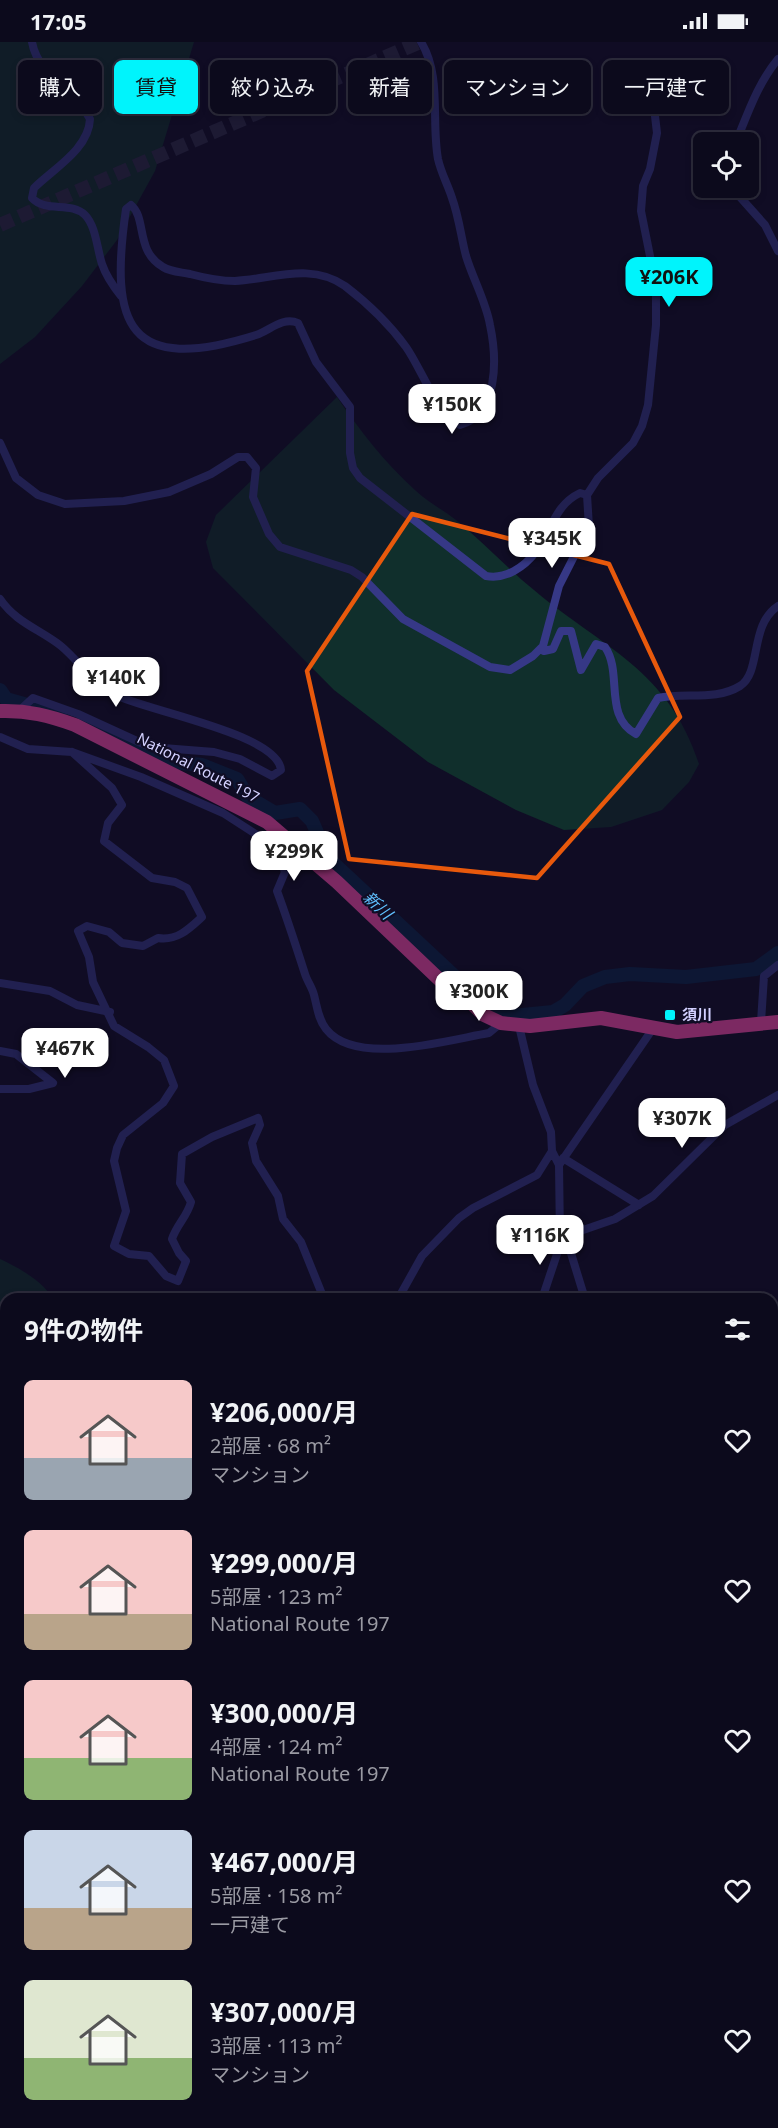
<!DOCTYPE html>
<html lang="ja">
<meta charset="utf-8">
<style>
:root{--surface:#0c0a1c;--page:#151325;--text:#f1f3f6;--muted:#9a9aa3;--line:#2c2b3b;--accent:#00f4fc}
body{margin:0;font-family:"Noto Sans","Noto Sans JP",sans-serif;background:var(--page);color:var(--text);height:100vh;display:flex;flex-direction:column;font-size:22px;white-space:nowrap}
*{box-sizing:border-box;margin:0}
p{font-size:20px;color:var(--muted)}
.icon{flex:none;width:33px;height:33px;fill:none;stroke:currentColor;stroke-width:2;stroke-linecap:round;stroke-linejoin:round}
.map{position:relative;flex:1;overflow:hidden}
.details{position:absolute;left:0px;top:1251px;width:778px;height:836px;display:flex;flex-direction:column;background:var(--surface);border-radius:18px 18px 0 0;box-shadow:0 3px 9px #0003,0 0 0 2px var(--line)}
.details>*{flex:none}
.hud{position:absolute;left:18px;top:18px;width:742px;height:54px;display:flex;gap:12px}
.fabs{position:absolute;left:693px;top:90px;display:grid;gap:12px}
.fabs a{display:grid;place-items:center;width:66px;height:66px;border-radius:9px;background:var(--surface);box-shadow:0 3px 9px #0003,0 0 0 2px var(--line);font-size:30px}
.price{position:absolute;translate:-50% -51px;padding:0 14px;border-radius:12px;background:#fff;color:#222;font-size:20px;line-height:39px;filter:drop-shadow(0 2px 3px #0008)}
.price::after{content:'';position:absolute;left:50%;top:36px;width:18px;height:14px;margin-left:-9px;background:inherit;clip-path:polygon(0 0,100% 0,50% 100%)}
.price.on{background:var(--accent);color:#111}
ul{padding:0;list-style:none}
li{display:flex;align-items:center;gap:18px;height:150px;padding:0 24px}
li span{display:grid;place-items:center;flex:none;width:168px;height:120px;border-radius:9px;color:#555}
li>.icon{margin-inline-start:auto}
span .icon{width:72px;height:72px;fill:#fffc;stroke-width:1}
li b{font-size:26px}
h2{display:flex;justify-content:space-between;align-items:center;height:72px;padding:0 24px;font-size:26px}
.pill{padding:0 21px;border-radius:9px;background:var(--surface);box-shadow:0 3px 9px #0003,0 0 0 2px var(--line);font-size:21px;line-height:54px}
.pill.on{background:var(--accent);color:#111}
.status{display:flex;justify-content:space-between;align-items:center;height:42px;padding:0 30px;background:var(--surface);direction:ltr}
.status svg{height:16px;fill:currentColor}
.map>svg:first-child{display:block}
.green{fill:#102f2c}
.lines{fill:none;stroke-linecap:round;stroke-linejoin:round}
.river{stroke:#092448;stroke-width:14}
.highway-tunnel{stroke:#2d2a46;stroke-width:14;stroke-dasharray:14 7;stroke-linecap:butt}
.street{stroke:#363886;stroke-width:8}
.highway{stroke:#ff4cae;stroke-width:14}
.marked{fill:none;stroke:#e8590c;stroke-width:4.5;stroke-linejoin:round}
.poi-dot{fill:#00f4fc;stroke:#100d25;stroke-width:2}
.labels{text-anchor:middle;stroke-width:4.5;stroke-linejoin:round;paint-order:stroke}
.street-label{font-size:15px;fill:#d3d1ff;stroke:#100d25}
.poi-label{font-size:15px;font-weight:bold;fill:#d3d1ff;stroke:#100d25;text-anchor:start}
.water-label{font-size:16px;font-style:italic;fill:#5fc0ff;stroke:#100d25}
</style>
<div class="status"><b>17:05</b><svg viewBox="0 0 49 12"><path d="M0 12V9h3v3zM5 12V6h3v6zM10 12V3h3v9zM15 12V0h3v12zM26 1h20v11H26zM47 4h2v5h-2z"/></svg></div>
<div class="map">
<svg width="778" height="2086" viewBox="0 0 778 2086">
<rect width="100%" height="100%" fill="#100d25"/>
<path class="green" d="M0 0H194L155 129 117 198 82 244 35 295 0 322Z
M337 355C360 389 385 421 416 449 428 460 443 468 456 478 483 500 507 526 534 548 604 607 668 627 699 722L689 740 662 768 611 785 564 788 516 768 428 720 334 648 213 526 206 500 216 473Z
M0 1217C19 1226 43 1239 53 1257H6V2080H251L254 2086H0Z"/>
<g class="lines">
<path class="river" d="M0 648 6 657 60 672
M83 681 172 720 202 723 237 737 248 755 275 771 300 767 312 779 328 816 494 971 512 974 553 970 565 963 583 944 605 935 630 932 686 935 756 927 778 911"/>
<path class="highway-tunnel" d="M0 183 420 0"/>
<path class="street" d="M32 0C38 34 75 48 90 77 89 107 53 127 34 146L32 156C46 171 71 159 85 173 96 184 97 207 102 222 106 234 113 244 121 254
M421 0C442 34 431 79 438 117 441 131 448 143 452 156 459 175 461 195 466 214 473 237 486 260 490 283 497 316 499 372 460 383 437 372 421 326 406 305 390 283 366 260 345 244 311 220 272 237 235 239 219 239 205 236 190 232 181 230 171 230 163 225 135 209 147 176 131 163L126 167C109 284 128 333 256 293 269 289 283 274 298 281L316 320 350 365V411L353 426 360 436 486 534C497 536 505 534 514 529 552 508 546 467 580 451L587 453
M736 100C748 71 758 41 778 17
M732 146 765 183 778 209
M0 401 16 436 38 453 65 462 124 459 169 450 211 432 238 415H247L256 426 253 455 269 492 280 505 351 528 362 535 403 577 490 625 510 628 533 614 543 604 559 544 589 485 587 453 598 436 633 401 642 384 648 363 656 283V244L641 169 643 144 650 127 657 91 653 57
M0 557C15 580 41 588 61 604 78 618 92 640 111 651 141 668 278 691 281 728L272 734 240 717 214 710 150 705 78 672 33 656 20 668
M543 604 544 609 553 607 561 589H571L581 628 596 602 605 605C623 631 603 674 636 692L658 656C684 650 716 659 740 644 762 630 749 583 778 564
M0 695 28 707 72 710 141 735 223 771 276 805 285 830 277 849C287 876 296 904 305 932 307 939 312 945 314 953 317 964 318 977 326 987 356 1025 448 998 489 991L501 981
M72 710 112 746 122 763 108 781 104 799 152 836 175 840 187 846 202 875C189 887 177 899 158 896L143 904 122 901 109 890 87 884 78 889 89 915 93 940 114 984 148 1005 164 1018 174 1044 163 1061 123 1093 117 1106 114 1119 126 1169 114 1204 129 1212 149 1214 166 1234 178 1239 186 1219 179 1211 172 1197C177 1182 187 1175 191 1160L180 1141 182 1112 212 1095 258 1076 260 1083 252 1101 256 1119 278 1154 283 1177 301 1200 324 1257
M0 941 50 949 77 963 110 970
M761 980 764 934 778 923
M519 984 533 1043 551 1090 552 1109 559 1123
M0 1009 16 1012 53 1041 29 1047H0
M563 1116 639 1163
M566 1195 585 1257
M560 1196 615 1177 653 1154 725 1083 778 1053
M398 1257 422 1214 459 1176 473 1166 537 1133 552 1109
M542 1257 557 1212 560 1196 559 1123 654 985
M0 1282 6 1285
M772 1294 778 1286
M0 1320 6 1325
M0 1456 6 1486
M0 1620 6 1596
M36 2080 44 2086
M344 2080 348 2086
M389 2080 392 2086
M465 2086 467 2080
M541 2086 543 2080
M586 2086 594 2080"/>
<path class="highway" d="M0 669C27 668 50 674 75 683L267 780 337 840 442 940 464 954 484 973 501 981 530 984 601 976 677 990 778 980"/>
</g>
<path d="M0 0H778V2086H0ZM412 472 609 522 680 675 537 836 349 817 307 629Z" fill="#100d25" fill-opacity=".55" fill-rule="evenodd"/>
<path class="marked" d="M412 472 609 522 680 675 537 836 349 817 307 629Z"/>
<rect class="poi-dot" x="664" y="967" width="12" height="12" rx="3"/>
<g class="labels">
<g class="street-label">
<text transform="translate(198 726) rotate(27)" y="5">National Route 197</text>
</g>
<g class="poi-label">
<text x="682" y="978">須川</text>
</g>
<g class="water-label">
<text transform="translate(378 863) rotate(43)" y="6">新川</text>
</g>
</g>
</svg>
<div class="fabs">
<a><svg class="icon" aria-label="locate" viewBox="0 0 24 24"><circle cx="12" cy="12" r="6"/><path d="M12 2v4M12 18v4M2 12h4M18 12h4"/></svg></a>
</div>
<b class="price on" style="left:669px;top:266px">¥206K</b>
<b class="price" style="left:452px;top:393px">¥150K</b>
<b class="price" style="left:552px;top:527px">¥345K</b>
<b class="price" style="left:116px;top:666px">¥140K</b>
<b class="price" style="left:294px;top:840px">¥299K</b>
<b class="price" style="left:479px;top:980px">¥300K</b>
<b class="price" style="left:65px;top:1037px">¥467K</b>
<b class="price" style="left:682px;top:1107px">¥307K</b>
<b class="price" style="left:540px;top:1224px">¥116K</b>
<div class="hud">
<a class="pill">購入</a>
<a class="pill on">賃貸</a>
<a class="pill">絞り込み</a>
<a class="pill">新着</a>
<a class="pill">マンション</a>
<a class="pill">一戸建て</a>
</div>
<section class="details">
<h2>9件の物件<svg class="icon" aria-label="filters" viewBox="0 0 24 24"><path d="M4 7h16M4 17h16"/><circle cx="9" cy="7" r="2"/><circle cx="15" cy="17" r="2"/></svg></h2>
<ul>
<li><span style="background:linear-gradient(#f6c9c9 65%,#9aa5b1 0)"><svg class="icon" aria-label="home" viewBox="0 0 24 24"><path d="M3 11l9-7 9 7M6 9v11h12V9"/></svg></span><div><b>¥206,000/月</b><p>2部屋 · 68 m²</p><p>マンション</p></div><svg class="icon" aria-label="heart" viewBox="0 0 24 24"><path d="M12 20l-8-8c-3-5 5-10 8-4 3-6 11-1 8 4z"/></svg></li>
<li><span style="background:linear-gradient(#f6c9c9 70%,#b9a48a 0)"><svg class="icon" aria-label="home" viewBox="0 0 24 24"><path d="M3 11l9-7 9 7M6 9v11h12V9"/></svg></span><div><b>¥299,000/月</b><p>5部屋 · 123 m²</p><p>National Route 197</p></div><svg class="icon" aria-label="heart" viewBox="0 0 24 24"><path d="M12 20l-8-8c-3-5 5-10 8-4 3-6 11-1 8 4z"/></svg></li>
<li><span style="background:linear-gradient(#f6c9c9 65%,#8fb573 0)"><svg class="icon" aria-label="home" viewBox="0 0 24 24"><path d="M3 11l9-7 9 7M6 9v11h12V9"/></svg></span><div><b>¥300,000/月</b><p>4部屋 · 124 m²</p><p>National Route 197</p></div><svg class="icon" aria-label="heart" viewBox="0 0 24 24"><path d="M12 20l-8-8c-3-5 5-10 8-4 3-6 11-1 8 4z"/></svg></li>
<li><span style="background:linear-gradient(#c9d6e8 65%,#b9a48a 0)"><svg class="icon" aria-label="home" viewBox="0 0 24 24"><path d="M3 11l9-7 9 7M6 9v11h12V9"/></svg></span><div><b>¥467,000/月</b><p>5部屋 · 158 m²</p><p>一戸建て</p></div><svg class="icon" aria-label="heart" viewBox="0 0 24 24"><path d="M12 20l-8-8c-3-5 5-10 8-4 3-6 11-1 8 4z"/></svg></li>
<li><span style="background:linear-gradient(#dfe7d0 65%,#8fb573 0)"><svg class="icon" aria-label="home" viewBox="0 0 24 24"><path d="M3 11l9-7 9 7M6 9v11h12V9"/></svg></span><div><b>¥307,000/月</b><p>3部屋 · 113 m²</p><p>マンション</p></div><svg class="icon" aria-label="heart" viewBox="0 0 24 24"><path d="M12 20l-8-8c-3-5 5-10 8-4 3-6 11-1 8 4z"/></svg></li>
</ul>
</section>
</div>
